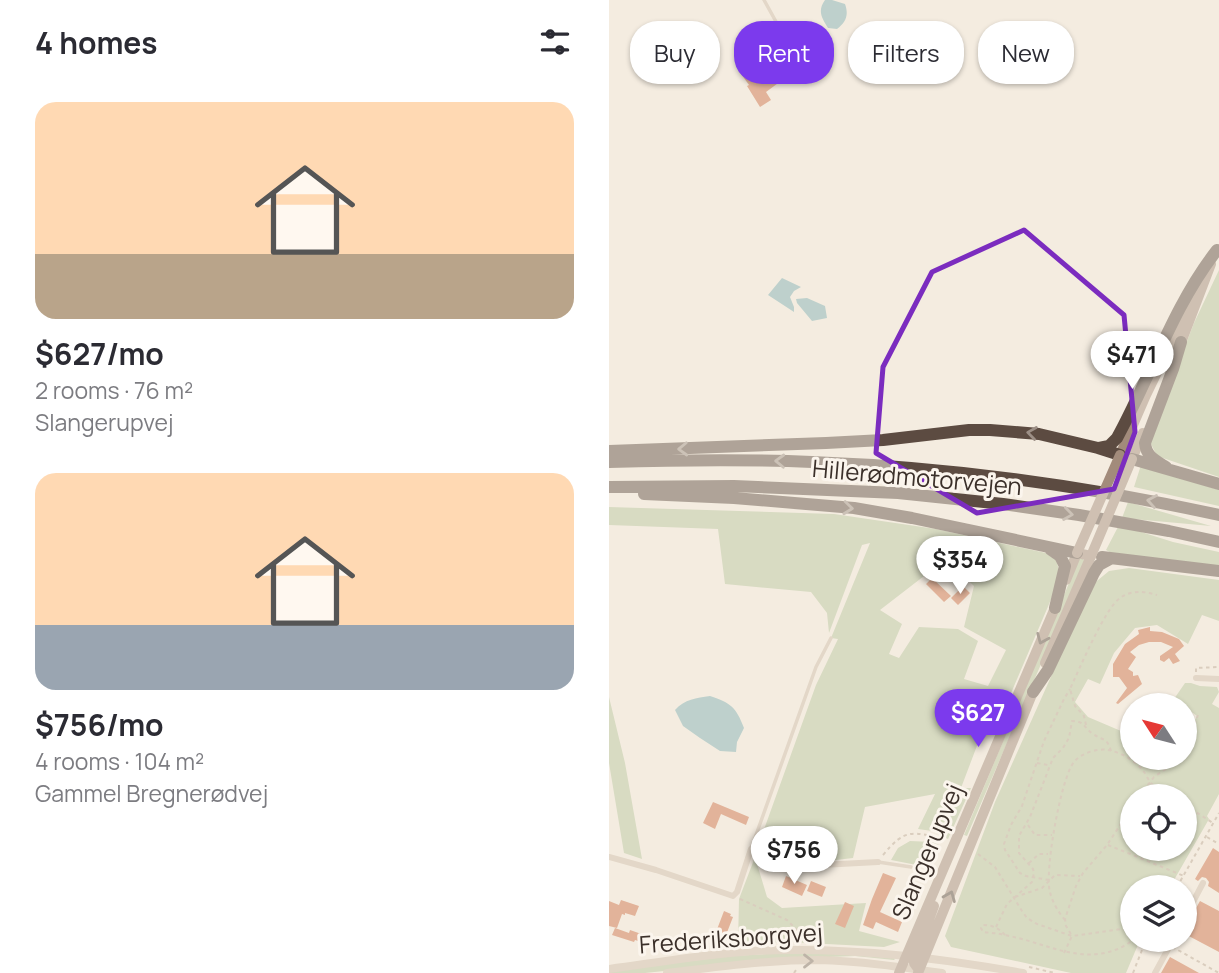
<!DOCTYPE html>
<meta charset="utf-8">
<style>
:root{--surface:#fff;--page:#f7f7f7;--text:#2b2b33;--muted:#7c7c81;--accent:#7c3aed}
body{margin:0;font-family:Manrope,sans-serif;background:var(--page);color:var(--text);height:100vh;display:flex;flex-direction:column;font-size:26px;white-space:nowrap}
*{box-sizing:border-box;margin:0}
p{font-size:23px;color:var(--muted)}
.icon{flex:none;width:38px;height:38px;fill:none;stroke:currentColor;stroke-width:2;stroke-linecap:round;stroke-linejoin:round}
.map{position:relative;flex:1;overflow:hidden}
.sheet{display:flex;flex-direction:column;background:var(--surface);width:609px}
.sheet>*{flex:none}
.top-card{position:absolute;left:21px;top:21px;width:483px;height:63px;display:flex;gap:14px}
.needle{width:46px;rotate:306deg}
.fabs{position:absolute;left:511px;top:693px;display:grid;gap:14px}
.fabs a{display:grid;place-items:center;width:77px;height:77px;border-radius:50%;background:var(--surface);box-shadow:0 2px 5px #0004;font-size:35px}
.price{position:absolute;translate:-50% -60px;padding:0 16px;border-radius:24px;background:#fff;color:#222;font-size:23px;line-height:46px;filter:drop-shadow(0 2px 4px #0008)}
.price::after{content:'';position:absolute;left:50%;top:42px;width:21px;height:16px;margin-left:-10px;background:inherit;clip-path:polygon(0 0,100% 0,50% 100%)}
.price.on{background:var(--accent);color:#fff}
ul{padding:0;list-style:none}
li{display:grid;align-content:center;gap:14px;height:371px;padding:0 35px}
li span{display:grid;place-items:center;height:217px;border-radius:21px;color:#555}
li>.icon{margin-inline-start:auto}
span .icon{width:126px;height:126px;fill:#fffc;stroke-width:1}
li b{font-size:30px}
h2{display:flex;justify-content:space-between;align-items:center;height:84px;padding:0 35px;font-size:30px}
.chip{padding:0 24px;border-radius:28px;background:var(--surface);box-shadow:0 2px 5px #0004;font-size:24px;line-height:63px}
.chip.on{background:var(--accent);color:#fff}
main{display:flex;flex:1;min-height:0}
.map>svg:first-child{display:block}
.green{fill:#b6c59e;fill-rule:evenodd}
.water{fill:#7daeb3}
.building{fill:#cc6e46}
.lines{fill:none;stroke-linecap:round;stroke-linejoin:round}
.path{stroke:#baa794;stroke-width:2;stroke-dasharray:3.5 3.5;stroke-linecap:butt}
.service{stroke:#cebcaa;stroke-width:3.5}
.minor{stroke:#cebcaa;stroke-width:6}
.tertiary{stroke:#cebcaa;stroke-width:8}
.secondary{stroke:#a28b7b;stroke-width:10}
.motorway{stroke:#5c4b41;stroke-width:12}
.path-bridge{stroke:#baa794;stroke-width:2;stroke-dasharray:3.5 3.5;stroke-linecap:butt}
.secondary-bridge{stroke:#a28b7b;stroke-width:10}
.oneway{stroke:#9c8f86}
.oneway2{stroke:#55473e}
.oneway3{stroke:#7d6f64}
.marked{fill:none;stroke:#7b2cbf;stroke-width:5;stroke-linejoin:round}
.labels{text-anchor:middle;stroke-width:6;stroke-linejoin:round;paint-order:stroke}
.street-label{font-size:24px;fill:#3b302a;stroke:#fbf5ed}
</style>
<main>
<section class="sheet">
<h2>4 homes<svg class="icon" aria-label="filters" viewBox="0 0 24 24"><path d="M4 7h16M4 17h16"/><circle cx="9" cy="7" r="2"/><circle cx="15" cy="17" r="2"/></svg></h2>
<ul>
<li><span style="background:linear-gradient(#ffd9b3 70%,#b9a48a 0)"><svg class="icon" aria-label="home" viewBox="0 0 24 24"><path d="M3 11l9-7 9 7M6 9v11h12V9"/></svg></span><div><b>$627/mo</b><p>2 rooms · 76 m²</p><p>Slangerupvej</p></div></li>
<li><span style="background:linear-gradient(#ffd9b3 70%,#9aa5b1 0)"><svg class="icon" aria-label="home" viewBox="0 0 24 24"><path d="M3 11l9-7 9 7M6 9v11h12V9"/></svg></span><div><b>$756/mo</b><p>4 rooms · 104 m²</p><p>Gammel Bregnerødvej</p></div></li>
</ul>
</section>
<div class="map">
<svg width="610" height="973" viewBox="0 0 610 973">
<rect width="100%" height="100%" fill="#f4ece0"/>
<path class="green" d="M610 270V477L548 456 540 440 585 323Z
M532 465 610 490V506L525 487Z
M519 502 602 526 513 518Z
M0 507 225 514 327 529 437 553 447 560 452 576 388 726 380 714 352 788H362L339 839 323 831 309 829 326 794 256 807 244 858 210 862 177 857 149 846 207 685 229 639 222 638 261 543 253 545 220 633 218 613 202 592 116 584 109 529 0 525ZM340 562 365 586 355 627 397 650 379 686 355 679 369 641 349 629 310 627 290 658 280 654 293 624 271 610 328 566Z
M510 525 564 542 610 552V568L506 555 497 550Z
M470 559H474L476 562 358 836 355 835Z
M520 568 610 580V621L593 615 579 644 548 625 526 628 505 653 491 684 479 679 466 702 479 717 512 731 523 732V758H576V733H580L588 716 576 707V705H573L565 699 576 683H582L591 686 608 687 610 692 603 704 610 708V794L598 816 600 819 561 887H523V940H531L517 973H462L342 947 336 936 386 802 483 585 500 571ZM523 796H576V849H523Z
M0 697 16 763 33 859 15 853 0 763Z
M301 841 324 842 330 845 318 867 282 860 289 848Z
M146 857 158 897 173 908 257 903 250 931 291 942 275 947 179 942 129 944 130 899Z
M194 952 285 958 286 959 285 960 246 956 169 959 36 973H0V971L122 956Z"/>
<path class="water" d="M216 0H223L236 4C240 15 237 22 228 29L219 28C213 18 208 11 216 0Z
M173 278 192 287 185 291 181 297 185 307V312L159 295Z
M198 298 216 306 218 318 203 321 188 303 187 299Z
M101 696C122 703 127 707 135 728L128 742 127 752 111 751 91 738 74 726 66 710C76 699 87 698 101 696Z"/>
<path class="building" d="M162 33 169 43 173 41 191 67 157 92 162 100 151 107 138 86 140 85 130 71 140 63 135 56 138 53 137 51Z
M323 578 342 596 335 602 317 584Z
M354 586 361 593 349 605 342 598Z
M541 627V631L553 632 570 639 575 646 566 654 571 661 564 664 560 658 555 662 551 660V656L564 647 552 642H540L530 645 521 652 527 657 519 669 524 672V676L529 675 533 684 509 704 507 703 518 688 510 677H504V664L516 644 530 634 529 630Z
M104 802 140 817 137 825 112 814 106 829 94 823Z
M604 848 610 852V893L599 886 600 882 597 878 593 877 589 881 586 879Z
M274 873 287 878 271 912 293 922 289 932 267 922 264 929 254 925 263 899Z
M177 876 198 885 193 896 173 887Z
M202 881 217 887 213 897 198 891Z
M12 900 30 906 26 916 16 913V915L13 914 8 928 0 926V901L10 905Z
M591 901 610 911V952L576 934V930L580 928 579 922Z
M236 902 245 906 236 928 226 924Z
M115 911 122 914 121 916 124 917 117 935 107 932Z
M6 928 20 933 21 930 41 937 29 941 26 940 25 942 3 935Z
M561 957 590 973H552Z"/>
<g class="lines">
<path class="path" d="M587 672V668L610 667
M477 725 475 716 466 706 461 689C470 670 496 608 511 598 522 590 535 591 548 595
M576 743 580 738 589 715
M428 763 439 765
M530 796 545 777 563 765 567 758
M576 805 604 823
M419 825 426 835H443
M598 837 610 844
M499 845 575 876
M369 854 386 867 413 911 418 918 428 924 463 936 513 929H523
M274 855C296 828 304 831 336 840
M420 863 430 854H439
M440 880 417 876 411 873 396 850 395 844 402 825 413 806 435 741 455 699 461 689
M568 887 610 813
M406 897 433 888 446 875 471 876
M131 899 178 920 188 930 189 937
M456 920C450 913 443 902 441 892 435 873 452 777 465 762 472 753 489 748 499 750 512 752 528 762 535 772 538 776 540 782 544 785 549 790 557 793 562 796
M387 927 398 904 423 882 425 873 424 869 410 853V836L421 817 444 758 454 748 460 738 463 721C476 721 475 728 484 734 494 741 498 737 502 751
M396 935C390 928 383 925 374 925L372 928 374 932C381 933 388 933 395 935 433 941 467 964 506 950 513 948 519 943 525 940
M455 953 463 936 457 926 456 919 467 886 474 873 498 845 523 807
M420 967 446 973
M185 973 187 970
M524 973 537 940"/>
<path class="service" d="M155 0 181 47
M142 849 207 667 222 638
M269 862 302 867
M576 925V926"/>
<path class="minor" d="M587 678 610 679
M0 857 47 870 124 896 128 892 142 849 179 860 212 865 269 862
M576 917 594 883
M546 973 564 940"/>
<path class="tertiary" d="M0 969C60 961 120 950 180 950 258 949 337 959 414 973
M58 973C108 967 158 960 209 960 250 961 292 967 333 973"/>
<path class="secondary" d="M570 348 602 264
M534 433 523 459 511 455 537 395 592 282
M436 663 482 556 468 553 457 580
M310 970 305 963 306 958 325 906
M290 973 448 603
M309 973 426 687"/>
<path class="motorway" d="M490 448 500 446 508 438C542 376 564 306 608 250
M0 451 217 443 274 440 360 430H381L430 434 489 448 511 455
M523 459 610 484
M0 462C68 460 135 459 203 462 338 467 478 486 610 515
M557 467C546 460 537 456 536 443L564 369 572 342
M0 487 125 486 289 493 394 504 470 515 560 531 610 542
M35 494 125 498 245 508 303 518 468 553
M441 549 451 556 456 566 446 608
M493 557 610 571
M424 692 439 670 485 573 490 565 501 559"/>
<path class="path-bridge" d="M551 940 610 973"/>
<path class="secondary-bridge" d="M468 553 511 455
M482 556 523 459"/>
</g>
<defs><path id="oneway-chevron" d="M-2-3.5L2.5 0L-2 3.5" fill="none" stroke-width="1.6" stroke-linecap="round" stroke-linejoin="round" transform="scale(1.75)"/></defs>
<g class="oneway">
<use href="#oneway-chevron" transform="translate(423 433) rotate(-172)"/>
<use href="#oneway-chevron" transform="translate(74 449) rotate(178)"/>
<use href="#oneway-chevron" transform="translate(171 461) rotate(-178)"/>
<use href="#oneway-chevron" transform="translate(543 501) rotate(-170)"/>
<use href="#oneway-chevron" transform="translate(239 508) rotate(6)"/>
<use href="#oneway-chevron" transform="translate(459 514) rotate(8)"/>
</g>
<g class="oneway2">
<use href="#oneway-chevron" transform="translate(433 639) rotate(113)"/>
<use href="#oneway-chevron" transform="translate(341 896) rotate(-68)"/>
</g>
<use class="oneway3" href="#oneway-chevron" transform="translate(199 961)"/>
<path d="M0 0H610V973H0ZM415 230 515 315 526 432 505 489 368 513 267 453 274 367 323 272Z" fill="#f4ece0" fill-opacity=".55" fill-rule="evenodd"/>
<path class="marked" d="M415 230 515 315 526 432 505 489 368 513 267 453 274 367 323 272Z"/>
<g class="labels">
<g class="street-label">
<text transform="translate(308 478) rotate(5)" y="8">Hillerødmotorvejen</text>
<text transform="translate(319 852) rotate(-67)" y="8">Slangerupvej</text>
<text transform="translate(122 939) rotate(-4)" y="8">Frederiksborgvej</text>
</g>
</g>
</svg>
<div class="fabs">
<a><svg class="needle" viewBox="-14 -14 28 28"><path d="M0-13l5 13h-10z" fill="#e53935"/><path d="M0 13l5-13h-10z" fill="#7c7c81"/></svg></a>
<a><svg class="icon" aria-label="locate" viewBox="0 0 24 24"><circle cx="12" cy="12" r="6"/><path d="M12 2v4M12 18v4M2 12h4M18 12h4"/></svg></a>
<a><svg class="icon" aria-label="layers" viewBox="0 0 24 24"><path d="M12 4l9 5-9 5-9-5zM3 14l9 5 9-5"/></svg></a>
</div>
<b class="price" style="left:523px;top:391px">$471</b>
<b class="price" style="left:351px;top:596px">$354</b>
<b class="price on" style="left:369px;top:749px">$627</b>
<b class="price" style="left:185px;top:886px">$756</b>
<div class="top-card">
<a class="chip">Buy</a>
<a class="chip on">Rent</a>
<a class="chip">Filters</a>
<a class="chip">New</a>
</div>
</div>
</main>
